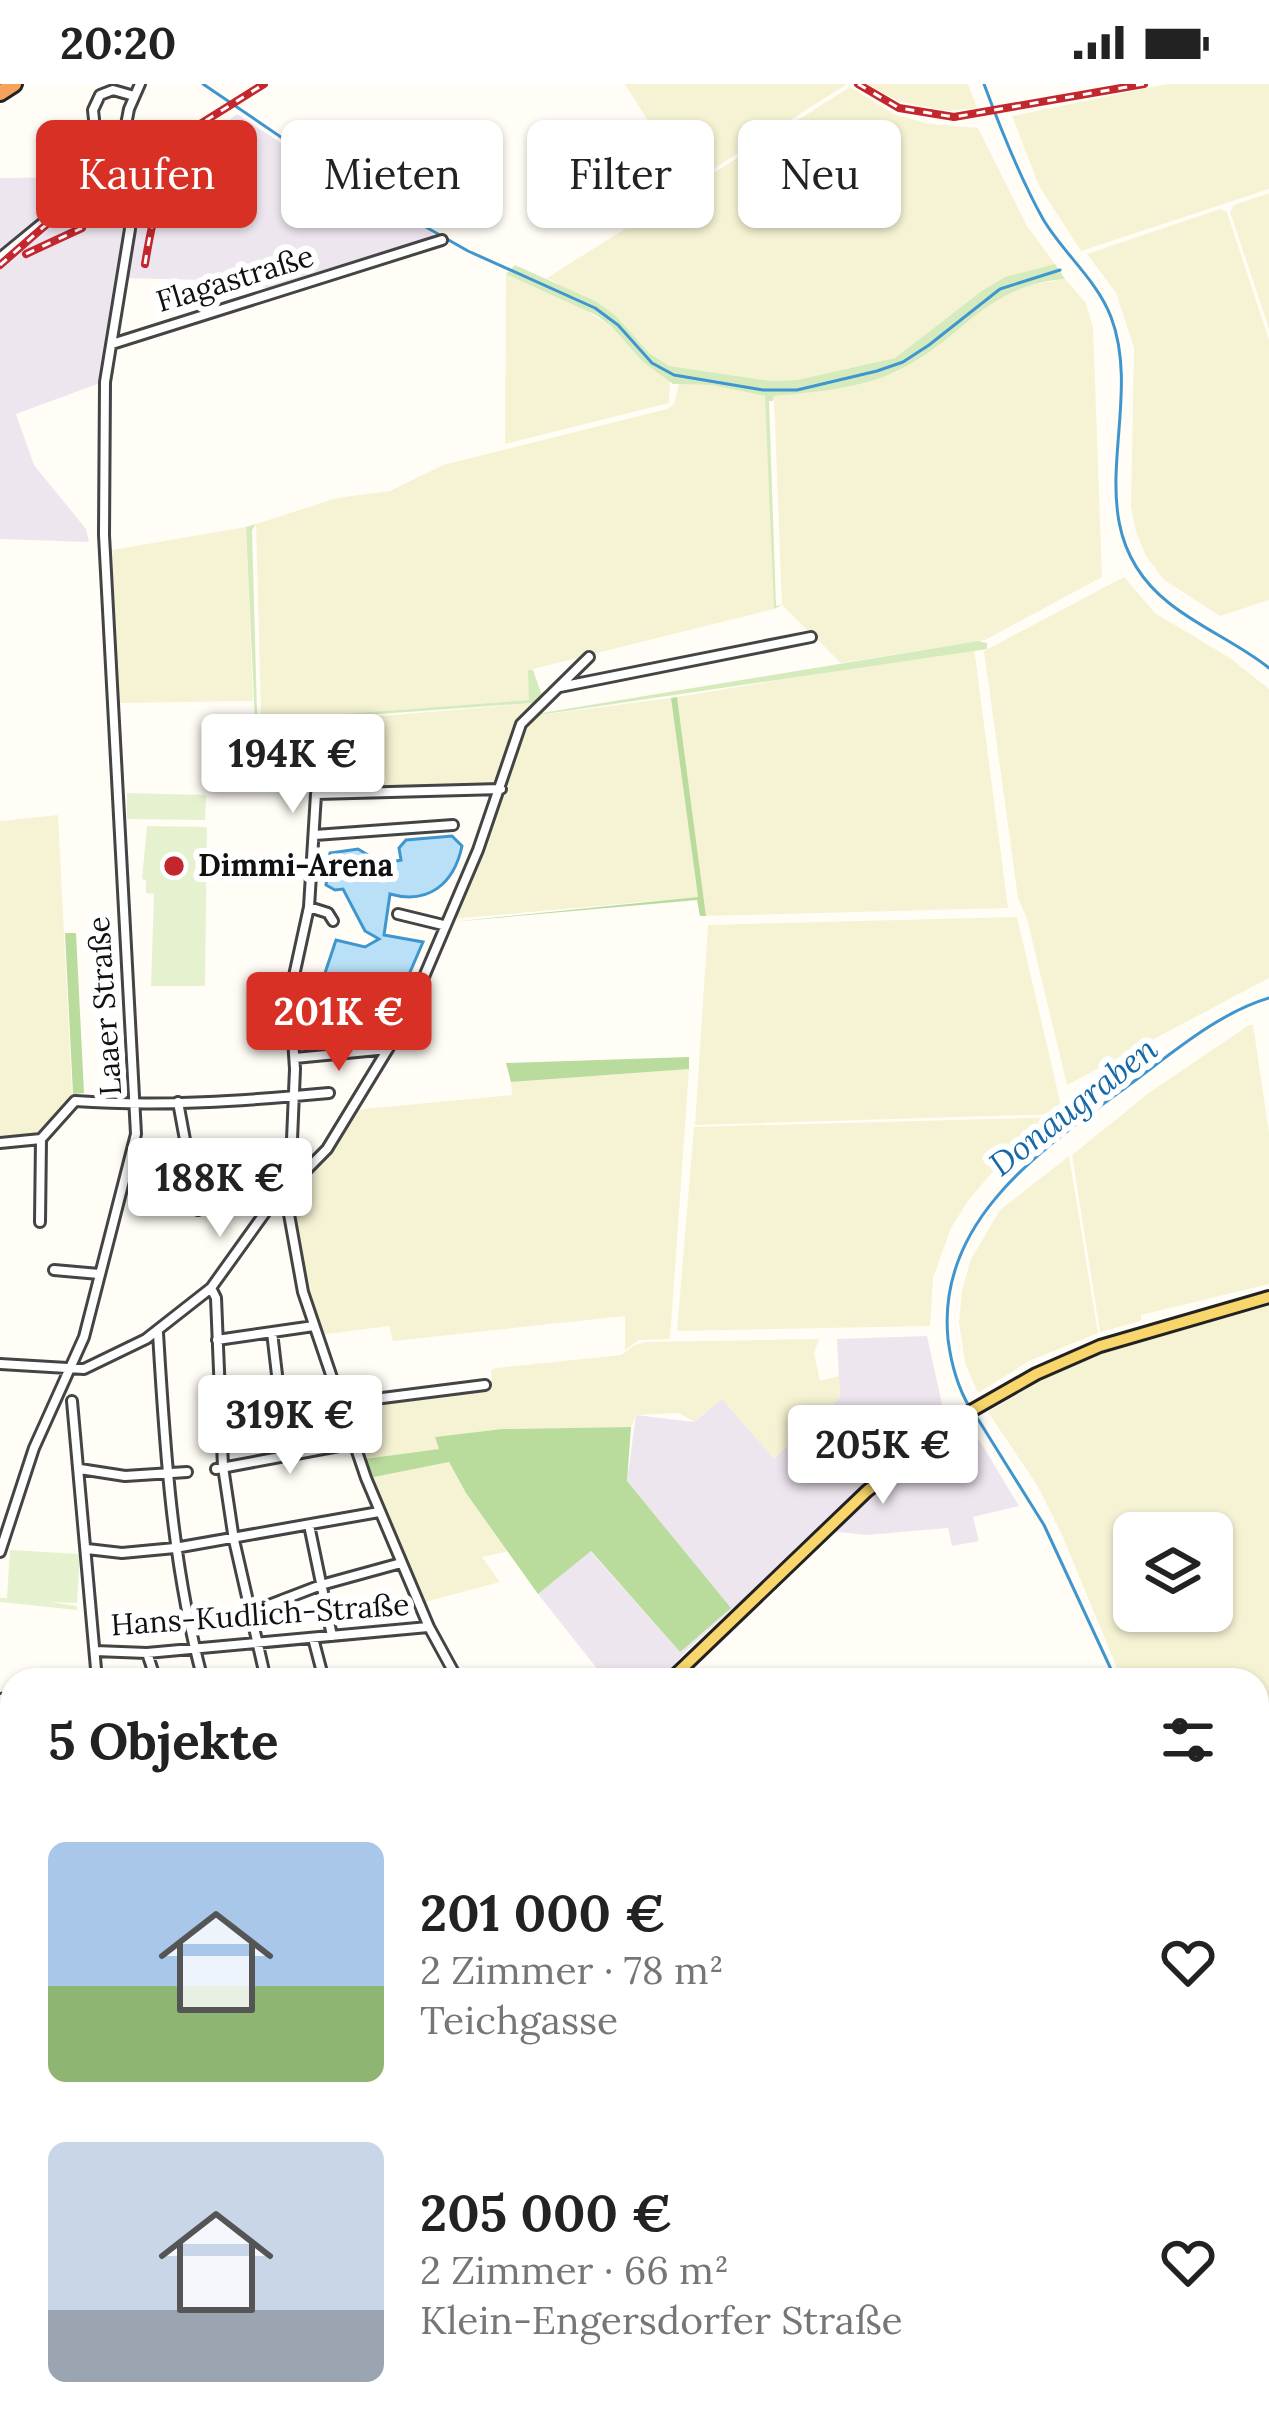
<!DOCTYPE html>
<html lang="de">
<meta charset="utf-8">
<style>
:root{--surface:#fff;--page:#f6f6f6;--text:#222;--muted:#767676;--accent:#d93025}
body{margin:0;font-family:Lora,serif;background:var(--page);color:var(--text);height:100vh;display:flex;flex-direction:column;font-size:45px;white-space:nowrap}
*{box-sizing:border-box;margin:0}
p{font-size:39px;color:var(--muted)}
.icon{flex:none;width:66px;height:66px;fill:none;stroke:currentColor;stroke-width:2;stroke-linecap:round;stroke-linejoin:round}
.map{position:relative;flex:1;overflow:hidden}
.panel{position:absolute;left:0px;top:1584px;width:1269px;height:768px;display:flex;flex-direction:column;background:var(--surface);border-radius:36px 36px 0 0;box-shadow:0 3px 9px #0004}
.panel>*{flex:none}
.top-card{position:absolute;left:36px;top:36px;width:1197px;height:108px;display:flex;gap:24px}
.buttons{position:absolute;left:1113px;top:1428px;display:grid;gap:24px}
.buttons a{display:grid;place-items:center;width:120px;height:120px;border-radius:18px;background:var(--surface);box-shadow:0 3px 9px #0004;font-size:60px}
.price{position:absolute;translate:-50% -102px;padding:0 27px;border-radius:12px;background:#fff;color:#222;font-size:39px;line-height:78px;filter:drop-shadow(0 3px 6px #0008)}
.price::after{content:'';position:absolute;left:50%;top:72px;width:36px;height:27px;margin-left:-18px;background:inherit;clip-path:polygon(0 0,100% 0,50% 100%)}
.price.active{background:var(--accent);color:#fff}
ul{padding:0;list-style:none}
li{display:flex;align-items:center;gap:36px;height:300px;padding:0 48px}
li span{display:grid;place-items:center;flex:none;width:336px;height:240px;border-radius:18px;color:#555}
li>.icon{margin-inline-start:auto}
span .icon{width:144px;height:144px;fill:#fffc;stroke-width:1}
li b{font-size:51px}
h2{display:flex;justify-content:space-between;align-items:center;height:144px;padding:0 48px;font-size:51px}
.tag{padding:0 42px;border-radius:18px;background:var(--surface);box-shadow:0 3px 9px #0004;font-size:42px;line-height:108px}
.tag.active{background:var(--accent);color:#fff}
.status{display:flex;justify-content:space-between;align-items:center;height:84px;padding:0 60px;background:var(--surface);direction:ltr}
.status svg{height:33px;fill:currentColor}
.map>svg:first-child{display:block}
.industrial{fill:#eee6ef}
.farmland{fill:#f6f3d4;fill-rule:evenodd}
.green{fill:#d5ebbd}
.forest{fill:#b9dc9c}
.pitch{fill:#e6f2cf}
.water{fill:#b9e0f7;stroke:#3f96cf;stroke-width:3}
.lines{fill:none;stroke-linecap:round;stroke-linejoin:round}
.stream{stroke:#3f96cf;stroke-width:3}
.minor-casing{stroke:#444;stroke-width:14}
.major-casing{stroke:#222;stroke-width:16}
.highway-casing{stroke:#222;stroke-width:20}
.minor{stroke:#fff;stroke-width:8}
.major{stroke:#f9d66b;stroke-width:10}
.highway{stroke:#f5a25d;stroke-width:14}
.rail-casing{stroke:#c4262e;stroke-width:8}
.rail{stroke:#fff;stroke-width:3;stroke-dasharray:9;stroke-linecap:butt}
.poi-dot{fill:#c4262e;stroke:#fff;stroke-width:4.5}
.labels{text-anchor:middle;stroke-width:12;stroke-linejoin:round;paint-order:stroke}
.street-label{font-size:30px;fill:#111;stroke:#fff}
.poi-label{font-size:30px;font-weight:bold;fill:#111;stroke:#fff;text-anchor:start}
.water-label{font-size:33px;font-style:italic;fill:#1768a6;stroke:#fff}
</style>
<div class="status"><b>20:20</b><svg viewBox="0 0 49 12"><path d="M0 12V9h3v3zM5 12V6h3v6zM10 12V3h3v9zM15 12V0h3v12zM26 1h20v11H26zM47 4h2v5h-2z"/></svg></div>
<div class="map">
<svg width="1269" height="2352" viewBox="0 0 1269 2352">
<rect width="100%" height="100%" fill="#fffdf5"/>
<path class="industrial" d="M237 30 342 99 346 107 430 147 436 154 275 205 205 196 121 194 100 299 16 330 34 381 86 445 89 458 0 455V94L96 93 125 114 152 121 199 59Z
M927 1252 944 1329 953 1345 967 1336 1019 1422 973 1433 979 1457 952 1462 948 1444 867 1451 818 1446 685 1568 661 1596H606L538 1510 590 1467 679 1567 730 1523 627 1397 636 1331 694 1338 723 1314H840L837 1255Z
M676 2340H861L857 2352H677Z"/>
<path class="farmland" d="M625 0H847L688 101Z
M867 0H968L977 24 949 27 920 22 898 17Z
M1167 0H1269V105L1081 167 1039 102 1012 32Z
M850 3 894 30 929 40 978 44 1027 142 1055 180 1005 193 983 206 895 274 797 296 771 297 669 282 649 269 616 232 547 194Z
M1269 109V245L1230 128 1234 121Z
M1220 125 1227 128 1269 256V516L1220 532 1164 496 1146 472 1136 448 1131 423 1134 264 1116 209 1087 170Z
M506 190 574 219 612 243 642 277 670 296 669 319 505 360Z
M1065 195 1086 219 1093 243 1102 493 985 556 841 579 782 521 774 312 825 306 897 288 1014 204Z
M679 300 712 301 766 312 774 525 529 586 530 616 264 636 261 630 256 440 337 414 390 407 443 381 667 325 674 320Z
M246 443 253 617 118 619 112 466Z
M1124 493 1155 529 1230 574 1269 605V894L1067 1001 1027 835 1018 814 984 567Z
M974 564 1008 824 706 832 677 613Z
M671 614 698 813 452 835 491 745 519 648 532 632Z
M533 619 516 642 499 699 318 708 313 638Z
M58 731 72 1010 39 1053 0 1054V737Z
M1017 833 1063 1030 695 1041 708 841Z
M1249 941H1253L1269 1049V1200L1141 1231V1237L1100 1248 1072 1071 1150 1008Z
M689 985 670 1255 639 1256 625 1266V1232L393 1257 389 1242 320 1251 305 1208 293 1108 336 1059 353 1026 512 1011 511 998Z
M1061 1033 995 1085 968 1117 951 1144 933 1194 930 1242 677 1247 694 1043Z
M1069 1072 1098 1249 1029 1277 978 1309 965 1279 959 1238 962 1206 971 1175 1000 1126Z
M1269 1217V1683L1257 1680V1596H1122L1062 1451 1037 1401 988 1328 1035 1299 1129 1257ZM1134 1449H1212V1527H1134Z
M819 1255 814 1269 820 1297 839 1292 840 1314 774 1375 722 1315 694 1338 679 1329 637 1331 631 1343 502 1345 436 1353 440 1365 364 1375 348 1320 492 1303 491 1286 496 1284 621 1271 635 1261 646 1258Z
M449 1378 466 1409 509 1467 482 1473 500 1498 421 1519 369 1394Z
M1257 1850 1269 1859V2047L1257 2054Z
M1257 2168 1269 2174V2320L1257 2315Z
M861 2340H1032L1057 2352H857Z"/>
<path class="green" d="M1055 180 1065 195C987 201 966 251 903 284 866 304 816 308 774 312L773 317H769L776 522 782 521 774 525 765 312 712 301 673 300 642 277 612 243 596 231 506 190 515 181 595 217 616 232 649 269 669 282 771 297 797 296 895 274 983 206 1005 193Z
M256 440 252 446 257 629 265 636 529 616 528 586H533L545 620 536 630 978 557 987 559V565L532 632H525L532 619 255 639 246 443Z"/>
<path class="forest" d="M677 613 706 832H700L697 816 450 838 698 813 671 614Z
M65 849H76L84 1009 73 1010Z
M689 973V985L511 998 506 979Z
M631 1343 627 1397 731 1524 680 1568 591 1467 538 1510 466 1409 449 1378 369 1394 364 1375 439 1365 435 1353 502 1345Z"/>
<path class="pitch" d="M127 709 206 711 205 736 127 735Z
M147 742 207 743 205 902H151L154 810 146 809V796L142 795Z
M10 1466 80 1470 77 1519 50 1518 77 1522V1526L0 1518V1514H7Z"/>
<path class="water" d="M452 752 462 762C454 800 428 821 390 810L384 851 423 858 404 902 343 918 319 907 336 856 365 863 379 855 365 847 343 805 335 806 326 801 330 769 358 765 383 780 401 776 399 764 406 756Z"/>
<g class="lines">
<path class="stream" d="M203 0 350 100 468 167 595 224 618 241 652 279 674 291 763 306H797L877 287 903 278 929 261 1000 205 1060 186
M984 0C1001 46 1019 92 1043 135 1063 169 1097 196 1111 233 1147 328 1070 441 1169 519 1200 544 1238 559 1269 584
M970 1324C958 1304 951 1279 948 1255 936 1135 1044 1064 1129 1001 1171 970 1218 929 1269 914
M976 1332 1044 1441 1116 1596
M1257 1837 1269 1845"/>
<defs>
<path id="minor" d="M0 174 100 92 93 26 100 11 113 6 134 12
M112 260 442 156
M560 603 811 553
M315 751 453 741
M309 823 328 829 333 837
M398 830 443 841
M290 920 327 932 411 920
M295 974 388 965
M178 1018 198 1126
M0 1059 41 1055
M302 1091 291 1079 295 985 290 910 309 823 316 710 501 705
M285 1108 303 1208 366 1394 429 1543 458 1596
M40 1138 41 1055 75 1017C160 1023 245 1017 329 1009
M54 1186 99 1190
M211 1204 216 1214 223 1383 234 1456 266 1596
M158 1249C165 1366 172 1482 203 1596
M217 1256 314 1242
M0 1280 84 1285 146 1255 211 1204 267 1126 327 1065 394 955 423 895 478 766 521 640 589 573
M72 1317 97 1596
M220 1317 279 1308 272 1248
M343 1319 485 1301
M80 1385 125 1392 187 1388
M216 1385 355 1359
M309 1441 332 1552
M87 1465 122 1469 175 1464 379 1428
M0 1468 34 1364 84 1253 136 1050 104 451 105 298 130 145 125 46 129 25 140 0
M251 1528 321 1501 401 1479
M313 1554 324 1596
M95 1567 147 1569 428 1543
M147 1569 156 1596
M0 1615 12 1613
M0 1655 12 1656
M0 1702 12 1706
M1257 1717 1265 1685
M1257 1772 1269 1775
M0 1804 12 1805
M0 1815 12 1816
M0 1932 12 1936
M0 2081 12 2084
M1257 2154 1269 2144
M7 2158 12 2195
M5 2325 12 2269
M127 2340 176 2352
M259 2340 277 2352
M1044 2340 1061 2352
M68 2352 69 2340
M112 2352 115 2340
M1104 2352 1110 2340"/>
<path id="major" d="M670 1596 867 1407 964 1331 1036 1290 1100 1262 1269 1213
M0 1869 12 1872
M1067 2340 1093 2352"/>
<path id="highway" d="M0 9 14 0
M641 2340 642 2352"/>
</defs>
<use href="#minor" class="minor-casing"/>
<use href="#major" class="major-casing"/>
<use href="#highway" class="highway-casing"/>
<use href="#minor" class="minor"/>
<use href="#major" class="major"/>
<use href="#highway" class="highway"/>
<defs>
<path id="rail" d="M858 0 899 24 954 33 1144 0
M26 170 82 144
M145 180C153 131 161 87 197 50
M0 181 63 126 264 0
M0 2126 12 2134
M312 2340 330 2352"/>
</defs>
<use href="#rail" class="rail-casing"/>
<use href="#rail" class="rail"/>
</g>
<circle class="poi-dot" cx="174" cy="782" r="12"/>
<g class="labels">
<g class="street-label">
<text transform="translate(235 195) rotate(-17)" y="10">Flagastraße</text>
<text transform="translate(105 922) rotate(-94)" y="10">Laaer Straße</text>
<text transform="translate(260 1531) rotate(-4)" y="10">Hans-Kudlich-Straße</text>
</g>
<g class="poi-label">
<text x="198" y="792">Dimmi-Arena</text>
</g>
<g class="water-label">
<text transform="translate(1073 1022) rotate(-38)" y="12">Donaugraben</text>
</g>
</g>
</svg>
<div class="buttons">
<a><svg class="icon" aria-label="layers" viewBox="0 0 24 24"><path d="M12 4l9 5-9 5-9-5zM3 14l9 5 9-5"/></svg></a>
</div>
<b class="price" style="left:293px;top:732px">194K €</b>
<b class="price active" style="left:339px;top:990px">201K €</b>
<b class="price" style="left:220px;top:1156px">188K €</b>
<b class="price" style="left:290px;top:1393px">319K €</b>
<b class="price" style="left:883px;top:1423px">205K €</b>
<div class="top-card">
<a class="tag active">Kaufen</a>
<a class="tag">Mieten</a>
<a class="tag">Filter</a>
<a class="tag">Neu</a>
</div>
<section class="panel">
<h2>5 Objekte<svg class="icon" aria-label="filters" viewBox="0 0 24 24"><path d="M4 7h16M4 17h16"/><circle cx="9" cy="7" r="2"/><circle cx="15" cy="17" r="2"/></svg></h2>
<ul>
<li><span style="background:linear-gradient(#a9c7e8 60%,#8fb573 0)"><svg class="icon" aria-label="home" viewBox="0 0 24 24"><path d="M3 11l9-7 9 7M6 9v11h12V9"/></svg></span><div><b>201 000 €</b><p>2 Zimmer · 78 m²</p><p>Teichgasse</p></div><svg class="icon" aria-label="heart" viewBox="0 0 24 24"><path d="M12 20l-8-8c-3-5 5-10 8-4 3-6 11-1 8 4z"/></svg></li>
<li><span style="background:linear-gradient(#c9d6e8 70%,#9aa5b1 0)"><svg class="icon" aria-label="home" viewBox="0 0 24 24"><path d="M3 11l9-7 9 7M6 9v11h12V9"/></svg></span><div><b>205 000 €</b><p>2 Zimmer · 66 m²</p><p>Klein-Engersdorfer Straße</p></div><svg class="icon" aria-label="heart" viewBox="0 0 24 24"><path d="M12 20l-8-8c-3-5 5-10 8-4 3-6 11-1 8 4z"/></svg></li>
</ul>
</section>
</div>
